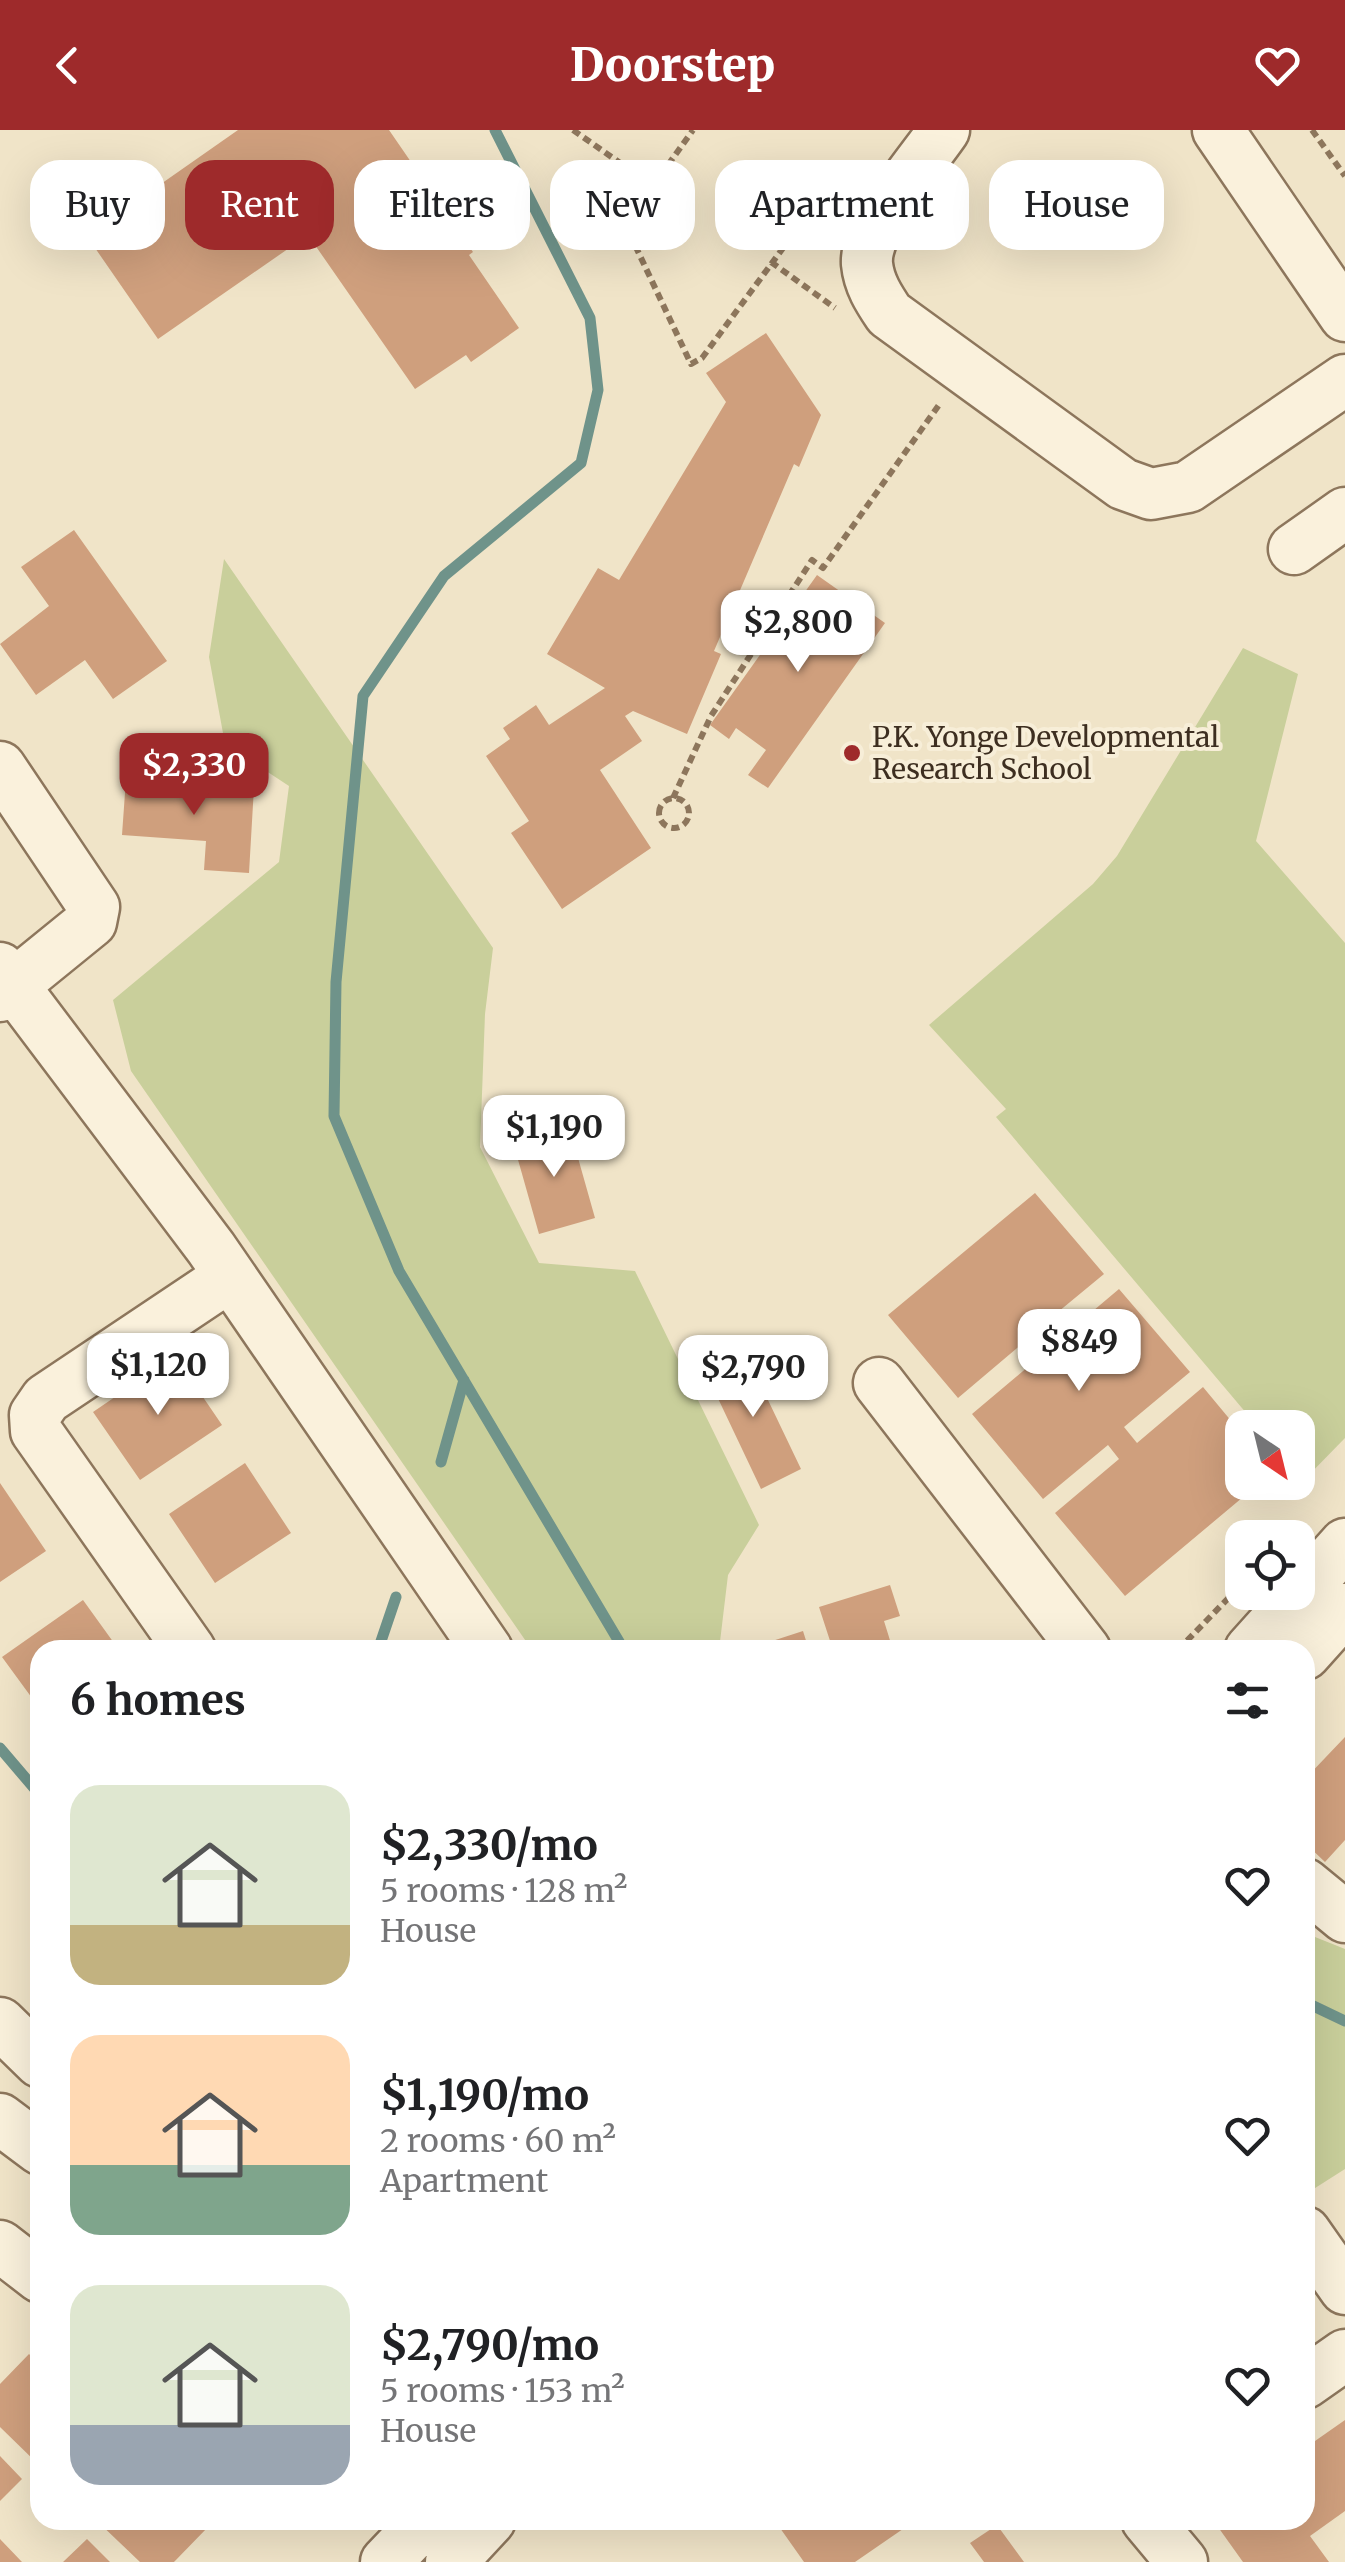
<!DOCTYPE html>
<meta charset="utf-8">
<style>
:root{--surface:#fff;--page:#f6f6f6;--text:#202124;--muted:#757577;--accent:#9e2a2b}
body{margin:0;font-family:Merriweather,serif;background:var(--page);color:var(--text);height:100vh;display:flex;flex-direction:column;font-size:38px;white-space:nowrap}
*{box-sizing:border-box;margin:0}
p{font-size:32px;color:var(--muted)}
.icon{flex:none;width:55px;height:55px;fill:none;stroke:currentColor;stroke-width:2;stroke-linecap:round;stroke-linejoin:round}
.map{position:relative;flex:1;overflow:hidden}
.sheet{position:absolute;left:30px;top:1510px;width:1285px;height:890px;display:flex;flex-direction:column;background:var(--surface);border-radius:30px;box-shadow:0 10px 40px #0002}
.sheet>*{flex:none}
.hud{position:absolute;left:30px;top:30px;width:1285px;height:90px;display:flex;gap:20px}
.needle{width:65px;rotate:145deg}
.buttons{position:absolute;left:1225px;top:1280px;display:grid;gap:20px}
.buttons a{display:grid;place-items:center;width:90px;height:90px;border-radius:20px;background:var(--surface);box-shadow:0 10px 40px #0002;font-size:50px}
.price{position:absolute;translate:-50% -85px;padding:0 22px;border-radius:20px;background:#fff;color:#222;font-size:32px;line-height:65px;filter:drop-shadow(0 2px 5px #0008)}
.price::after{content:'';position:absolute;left:50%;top:60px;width:30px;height:22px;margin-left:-15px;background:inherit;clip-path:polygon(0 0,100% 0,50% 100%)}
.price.active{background:var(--accent);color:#fff}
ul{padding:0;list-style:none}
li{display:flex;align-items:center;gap:30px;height:250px;padding:0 40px}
li span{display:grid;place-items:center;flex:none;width:280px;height:200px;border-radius:30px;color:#555}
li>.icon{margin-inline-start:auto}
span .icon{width:120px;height:120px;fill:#fffc;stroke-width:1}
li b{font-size:42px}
h2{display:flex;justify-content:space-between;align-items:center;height:120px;padding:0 40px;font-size:42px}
.tag{padding:0 35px;border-radius:30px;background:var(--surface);box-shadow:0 10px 40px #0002;font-size:35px;line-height:90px}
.tag.active{background:var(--accent);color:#fff}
header{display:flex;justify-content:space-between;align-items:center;height:130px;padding:0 40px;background:var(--accent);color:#fff;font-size:45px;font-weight:800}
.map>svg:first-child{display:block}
.green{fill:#c9cf9b}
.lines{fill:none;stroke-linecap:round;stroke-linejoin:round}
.stream{stroke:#6f938a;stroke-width:11}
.building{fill:#cf9f7d}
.minor-casing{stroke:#8d765c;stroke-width:55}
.path{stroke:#8d765c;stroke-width:6;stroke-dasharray:8 5;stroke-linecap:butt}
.minor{stroke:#faf1dc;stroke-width:50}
.poi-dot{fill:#9e2a2b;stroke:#f7eed8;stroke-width:4}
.labels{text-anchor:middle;stroke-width:8;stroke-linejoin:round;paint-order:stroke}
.poi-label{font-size:28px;fill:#3d2e20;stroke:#f7eed8;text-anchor:start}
</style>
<header><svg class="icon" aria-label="back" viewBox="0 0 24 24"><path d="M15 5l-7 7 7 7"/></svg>Doorstep<svg class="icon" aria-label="heart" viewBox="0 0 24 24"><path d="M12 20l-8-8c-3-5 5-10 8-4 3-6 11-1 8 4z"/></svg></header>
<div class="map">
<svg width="1345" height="2432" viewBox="0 0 1345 2432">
<rect width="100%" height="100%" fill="#f0e4c8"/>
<path class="green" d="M224 429 493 818 485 884 480 1017 539 1133 635 1141 759 1395 728 1445 719 1520H532L131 941 113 870 279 732 289 656 225 614 209 527Z
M1243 518 1298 544 1256 711 1345 813V1308L1303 1351 1298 1344V1298L1258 1297 996 987 1006 979 929 895 1093 754 1117 726Z
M1305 1803 1345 1819V2039L1312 2060 1305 2050Z"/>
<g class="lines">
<path class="stream" d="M495 0 590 188 598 260 581 333 444 446 363 566 336 852 334 986 399 1141 624 1520
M441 1332 464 1250
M378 1520 396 1467
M0 1618 40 1665
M1305 1872 1345 1891"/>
</g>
<path class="building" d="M238 0H389L473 122 469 125 519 198 471 232 466 225 415 259 308 105 158 209 93 115 164 65 158 56Z
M766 203 821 285 799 337 794 334 714 521 721 524 687 604 633 581 625 586 642 611 600 640 651 718 562 779 511 703 529 691 486 626 510 609 503 598 536 575 549 595 605 558 547 524 598 438 619 450 726 272 706 243Z
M74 400 167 531 113 569 85 530 36 565 0 514 49 476 21 437Z
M817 445 885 493 768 658 748 645 766 620 736 598 729 609 710 595Z
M126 649 254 657 249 743 204 740 206 711 122 705Z
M569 996 595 1088 539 1104 513 1012Z
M1035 1063 1104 1144 1041 1196 1055 1213 1119 1159 1190 1242 1124 1297 1137 1313 1203 1257 1242 1304V1352H1261L1125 1466 1055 1383 1119 1329 1108 1315 1043 1369 972 1284 1036 1230 1023 1213 958 1268 888 1185Z
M745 1222 801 1339 761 1359 705 1241Z
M175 1226 222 1295 140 1350 93 1282Z
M245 1333 291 1403 215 1453 169 1384Z
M0 1353 46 1421 0 1452Z
M890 1455 900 1486 884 1491 893 1520H833L819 1477Z
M83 1470 119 1520H40V1579L2 1527Z
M803 1501 809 1520H765L763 1514Z
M1345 1607V1710L1325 1732 1305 1713V1649Z
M29 2224 40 2235V2336L0 2297V2254Z
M1345 2290V2381L1310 2406 1329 2432H1243L1213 2390H1305V2318Z
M0 2326 22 2349 0 2371Z
M96 2390H200L208 2397 174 2432H140Z
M791 2390H916L855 2432H804L780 2398Z
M997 2395 1024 2432H984L970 2413Z
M0 2409 22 2432H0Z
M87 2409 110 2432H63Z"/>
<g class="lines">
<defs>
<path id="minor" d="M944 0C923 31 864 97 867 134 869 154 879 169 889 184L1123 354 1151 364 1188 357 1345 250
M1218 0 1345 186
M1294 419 1345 383
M0 637 94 777 91 792 0 866
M0 838 211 1118 487 1520
M879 1253 1085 1520
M190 1520 36 1301 35 1285 46 1269 230 1146
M1250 1520 1345 1414
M1305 1524 1345 1479
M1305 1754 1345 1787
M0 1893 40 1932
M0 1989 40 2019
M1305 2102 1345 2159
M0 2116 40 2147
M1305 2253 1345 2225
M1147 2390 1182 2432
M386 2432 426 2390
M451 2432 490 2390"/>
</defs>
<use href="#minor" class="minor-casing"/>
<path class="path" d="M573 0 653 56 625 94 691 234 702 228 783 118 800 103 831 94
M1312 0 1345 46
M653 56 693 0
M771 132 835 178
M659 683a15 15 0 1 1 30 0a15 15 0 1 1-30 0Z
M673 668 711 586 812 430 823 438 941 272
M1178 1520 1242 1454"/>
<use href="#minor" class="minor"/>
</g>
<circle class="poi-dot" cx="852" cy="623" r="10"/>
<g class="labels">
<g class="poi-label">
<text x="872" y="617">P.K. Yonge Developmental<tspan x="872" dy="32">Research School</tspan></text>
</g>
</g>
</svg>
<div class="buttons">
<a><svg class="needle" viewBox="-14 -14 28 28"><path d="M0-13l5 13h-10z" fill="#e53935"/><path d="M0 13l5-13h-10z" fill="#757577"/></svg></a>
<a><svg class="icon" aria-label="locate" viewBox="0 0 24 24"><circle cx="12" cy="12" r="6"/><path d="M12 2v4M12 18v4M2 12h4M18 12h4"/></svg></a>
</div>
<b class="price" style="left:798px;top:545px">$2,800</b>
<b class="price active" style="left:194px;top:688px">$2,330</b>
<b class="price" style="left:554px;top:1050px">$1,190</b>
<b class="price" style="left:1079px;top:1264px">$849</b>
<b class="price" style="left:158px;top:1288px">$1,120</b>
<b class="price" style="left:753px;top:1290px">$2,790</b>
<div class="hud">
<a class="tag">Buy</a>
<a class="tag active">Rent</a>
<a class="tag">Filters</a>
<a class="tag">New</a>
<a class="tag">Apartment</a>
<a class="tag">House</a>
</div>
<section class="sheet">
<h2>6 homes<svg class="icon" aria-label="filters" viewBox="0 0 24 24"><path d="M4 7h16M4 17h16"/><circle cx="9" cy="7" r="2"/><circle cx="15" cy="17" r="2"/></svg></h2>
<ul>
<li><span style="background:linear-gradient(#dfe7d0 70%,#c2b280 0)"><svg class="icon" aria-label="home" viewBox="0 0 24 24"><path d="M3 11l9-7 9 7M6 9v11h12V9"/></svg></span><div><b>$2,330/mo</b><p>5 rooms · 128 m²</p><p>House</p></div><svg class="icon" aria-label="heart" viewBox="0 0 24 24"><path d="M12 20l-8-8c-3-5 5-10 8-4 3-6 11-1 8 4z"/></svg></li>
<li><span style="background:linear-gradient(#ffd9b3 65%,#7fa58c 0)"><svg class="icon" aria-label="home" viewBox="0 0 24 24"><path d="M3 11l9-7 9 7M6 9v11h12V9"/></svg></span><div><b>$1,190/mo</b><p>2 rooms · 60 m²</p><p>Apartment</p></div><svg class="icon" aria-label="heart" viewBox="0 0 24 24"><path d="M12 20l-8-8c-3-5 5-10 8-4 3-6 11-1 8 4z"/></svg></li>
<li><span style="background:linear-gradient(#dfe7d0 70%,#9aa5b1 0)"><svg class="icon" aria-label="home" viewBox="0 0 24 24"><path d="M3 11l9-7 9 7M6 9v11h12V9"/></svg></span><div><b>$2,790/mo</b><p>5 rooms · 153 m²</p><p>House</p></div><svg class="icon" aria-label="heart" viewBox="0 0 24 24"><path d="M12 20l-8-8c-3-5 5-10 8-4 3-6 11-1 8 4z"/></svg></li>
</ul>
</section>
</div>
